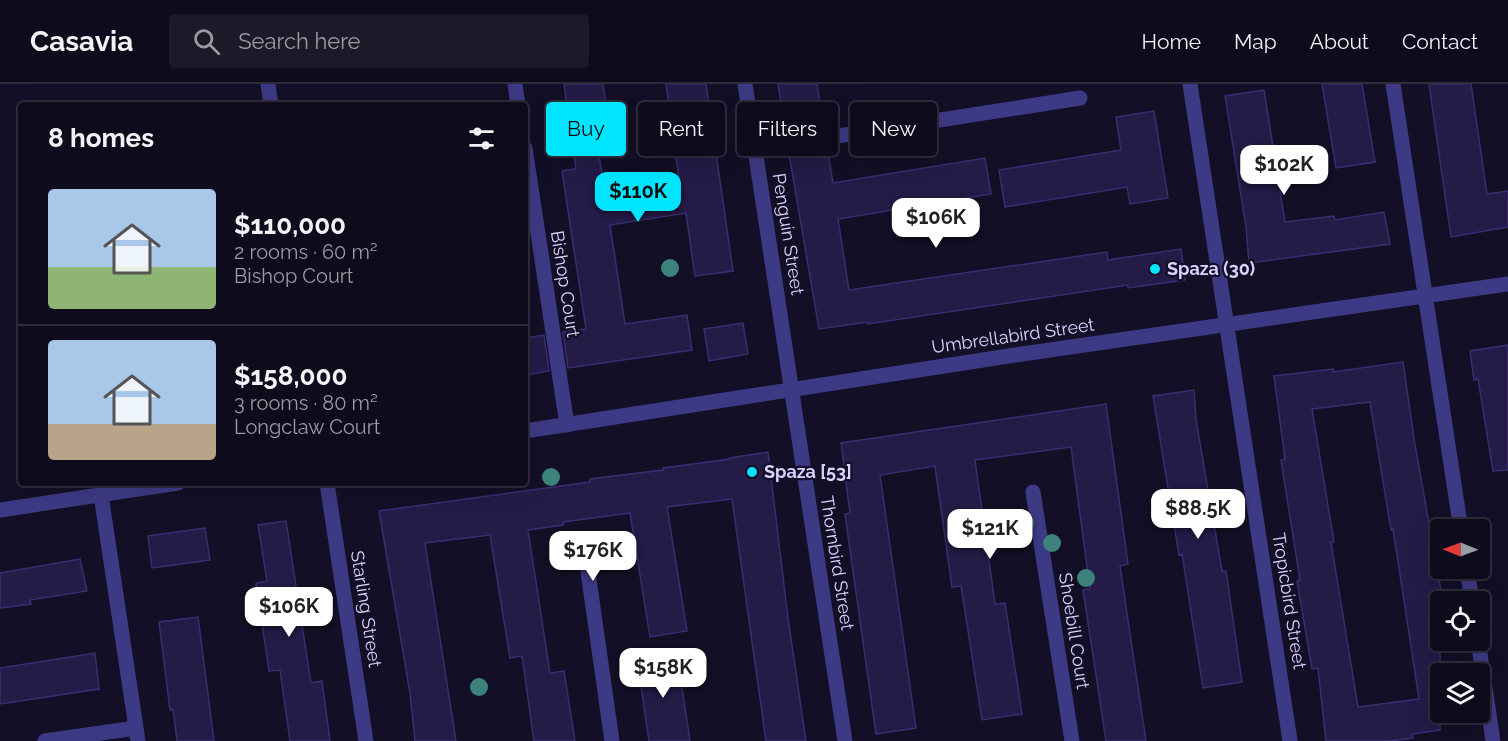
<!DOCTYPE html>
<meta charset="utf-8">
<style>
:root{--surface:#0e0b1c;--page:#1c1929;--text:#f1f3f6;--muted:#9b9ba3;--line:#2e2b3b;--accent:#00e5ff}
body{margin:0;font-family:Raleway,sans-serif;background:var(--page);color:var(--text);height:100vh;display:flex;flex-direction:column;font-size:22px;white-space:nowrap}
*{box-sizing:border-box;margin:0}
p{font-size:20px;color:var(--muted)}
.icon{flex:none;width:33px;height:33px;fill:none;stroke:currentColor;stroke-width:2;stroke-linecap:round;stroke-linejoin:round}
.map{position:relative;flex:1;overflow:hidden}
.sheet{position:absolute;left:18px;top:18px;width:510px;height:384px;display:flex;flex-direction:column;background:var(--surface);border-radius:6px;box-shadow:0 6px 24px #0002,0 0 0 2px var(--line)}
.sheet>*{flex:none}
.banner{position:absolute;left:546px;top:18px;width:570px;height:54px;display:flex;gap:12px}
.needle{width:39px;rotate:271deg}
.tools{position:absolute;left:1430px;top:435px;display:grid;gap:12px}
.tools a{display:grid;place-items:center;width:60px;height:60px;border-radius:6px;background:var(--surface);box-shadow:0 6px 24px #0002,0 0 0 2px var(--line);font-size:30px}
.price{position:absolute;translate:-50% -51px;padding:0 14px;border-radius:12px;background:#fff;color:#222;font-size:20px;line-height:39px;filter:drop-shadow(0 2px 3px #0008)}
.price::after{content:'';position:absolute;left:50%;top:36px;width:18px;height:14px;margin-left:-9px;background:inherit;clip-path:polygon(0 0,100% 0,50% 100%)}
.price.current{background:var(--accent);color:#111}
ul{padding:0;list-style:none}
li{display:flex;align-items:center;gap:18px;height:150px;padding:0 30px}
li+li{border-top:2px solid var(--line)}
li span{display:grid;place-items:center;flex:none;width:168px;height:120px;border-radius:6px;color:#555}
li>.icon{margin-inline-start:auto}
span .icon{width:72px;height:72px;fill:#fffc;stroke-width:1}
li b{font-size:26px}
h2{display:flex;justify-content:space-between;align-items:center;height:72px;padding:0 30px;font-size:26px}
.chip{padding:0 21px;border-radius:6px;background:var(--surface);box-shadow:0 6px 24px #0002,0 0 0 2px var(--line);font-size:21px;line-height:54px}
.chip.current{background:var(--accent);color:#111}
header{display:flex;align-items:center;gap:36px;box-sizing:border-box;height:84px;padding:0 30px;background:var(--surface);border-bottom:2px solid var(--line)}
header strong{font-size:28px}
nav{display:flex;gap:33px;margin-inline-start:auto;font-size:21px}
.search{width:420px;height:54px;background:var(--page);display:flex;align-items:center;gap:15px;box-sizing:border-box;padding:0 21px;border-radius:6px;color:var(--muted);font-size:22px}
.map>svg:first-child{display:block}
.building{fill:#241b47;stroke:#3b2d73;stroke-width:1.5;fill-rule:evenodd}
.lines{fill:none;stroke-linecap:round;stroke-linejoin:round}
.minor{stroke:#3d3a85;stroke-width:15}
.tree{fill:#3d827b}
.poi-dot{fill:#00e5ff;stroke:#130f26;stroke-width:2}
.labels{text-anchor:middle;stroke-width:4.5;stroke-linejoin:round;paint-order:stroke}
.street-label{font-size:18px;fill:#d9d4ff;stroke:#130f26}
.poi-label{font-size:18px;font-weight:bold;fill:#d9d4ff;stroke:#130f26;text-anchor:start}
</style>
<header>
<strong>Casavia</strong>
<div class="search"><svg class="icon" aria-label="search" viewBox="0 0 24 24"><circle cx="10" cy="10" r="6"/><path d="M15 15l6 6"/></svg>Search here</div>
<nav><a>Home</a><a>Map</a><a>About</a><a>Contact</a></nav>
</header>
<div class="map">
<svg width="1508" height="657" viewBox="0 0 1508 657">
<rect width="100%" height="100%" fill="#130f26"/>
<path class="building" d="M564 0H603L612 58 597 60 606 112 680 102 666 0H706L733 187 695 192 686 129 610 141 625 240 687 231 692 266 568 284 563 248 586 245 562 87 576 85Z
M778 0H817L824 44 786 50Z
M1322 0H1362L1375 78 1336 84Z
M1429 0H1471L1487 110 1508 107V143L1451 153Z
M1264 6 1285 138 1334 132 1335 136 1384 128 1390 160 1249 179 1246 143 1225 12Z
M1154 27 1168 114 1130 120 1127 103 1005 123 999 86 1121 66 1116 33Z
M827 64 833 99 985 74 991 110 838 135 849 206 1107 168 1108 176 1181 165 1185 196 1128 204V201L868 240V238L819 245 789 70Z
M743 239 748 270 709 277 704 245Z
M544 251 549 287 525 291V254Z
M1508 261V386L1493 387 1478 295 1474 296 1470 267Z
M1403 278 1414 355 1443 518H1440V556H1449L1450 563 1440 565V646L1412 650 1413 654 1390 657H1326L1318 584 1312 585 1297 497 1300 496 1281 376 1285 375 1274 292 1333 285V288ZM1370 318 1391 446 1393 445 1419 615 1358 623 1331 458H1334L1312 325Z
M1194 306 1196 336 1222 487H1226L1242 598 1203 604 1182 470 1179 471 1153 312Z
M1106 320 1128 480 1120 482 1146 657H1106L1083 506 1090 505 1071 363 975 376 995 520 1005 519 1022 630 982 636 961 502 952 503 935 382 880 391 916 644 876 650 845 430 850 429 841 359Z
M768 368 788 534 806 657H766L732 415 667 423 687 547 650 553 630 429 563 438V441L528 446 550 589 564 587 575 657H534L522 572 510 574 490 451 425 459 456 657H415L410 609 379 427 590 398V395L663 386V384L730 375V374Z
M286 437 311 599 322 597 330 657H290L280 586 269 587 256 499 267 497 258 441Z
M205 444 210 476 152 484 148 452Z
M80 475 87 507 30 516 31 520 0 524V489Z
M198 533 214 657H177L173 625 170 626 159 538Z
M95 569 99 605 0 620V584Z
M677 570 690 657H649L637 576Z"/>
<g class="lines">
<path class="minor" d="M268 0 271 21
M515 0 518 21
M745 0 845 657
M1190 0 1290 657
M1393 0 1461 446
M525 64 567 341
M755 65 1080 14
M525 347 1015 271 1508 200
M327 399 366 657
M1033 408 1072 657
M101 411 138 657
M0 426 178 399
M585 467 612 657
M1467 484 1472 518
M1478 556 1493 657
M45 657 136 644"/>
</g>
<g class="tree">
<circle cx="670" cy="184" r="9"/>
<circle cx="551" cy="393" r="9"/>
<circle cx="1025" cy="439" r="9"/>
<circle cx="1052" cy="459" r="9"/>
<circle cx="1086" cy="494" r="9"/>
<circle cx="479" cy="603" r="9"/>
</g>
<g class="poi-dot">
<circle cx="1155" cy="185" r="6"/>
<circle cx="752" cy="388" r="6"/>
</g>
<g class="labels">
<g class="street-label">
<text transform="translate(788 150) rotate(81)" y="6">Penguin Street</text>
<text transform="translate(565 200) rotate(81)" y="6">Bishop Court</text>
<text transform="translate(1013 252) rotate(-8)" y="6">Umbrellabird Street</text>
<text transform="translate(837 479) rotate(81)" y="6">Thornbird Street</text>
<text transform="translate(1289 517) rotate(81)" y="6">Tropicbird Street</text>
<text transform="translate(366 525) rotate(81)" y="6">Starling Street</text>
<text transform="translate(1074 547) rotate(81)" y="6">Shoebill Court</text>
</g>
<g class="poi-label">
<text x="1167" y="191">Spaza (30)</text>
<text x="764" y="394">Spaza [53]</text>
</g>
</g>
</svg>
<div class="tools">
<a><svg class="needle" viewBox="-14 -14 28 28"><path d="M0-13l5 13h-10z" fill="#e53935"/><path d="M0 13l5-13h-10z" fill="#9b9ba3"/></svg></a>
<a><svg class="icon" aria-label="locate" viewBox="0 0 24 24"><circle cx="12" cy="12" r="6"/><path d="M12 2v4M12 18v4M2 12h4M18 12h4"/></svg></a>
<a><svg class="icon" aria-label="layers" viewBox="0 0 24 24"><path d="M12 4l9 5-9 5-9-5zM3 14l9 5 9-5"/></svg></a>
</div>
<b class="price" style="left:1284px;top:112px">$102K</b>
<b class="price current" style="left:638px;top:139px">$110K</b>
<b class="price" style="left:936px;top:165px">$106K</b>
<b class="price" style="left:1198px;top:456px">$88.5K</b>
<b class="price" style="left:990px;top:476px">$121K</b>
<b class="price" style="left:593px;top:498px">$176K</b>
<b class="price" style="left:289px;top:554px">$106K</b>
<b class="price" style="left:663px;top:615px">$158K</b>
<div class="banner">
<a class="chip current">Buy</a>
<a class="chip">Rent</a>
<a class="chip">Filters</a>
<a class="chip">New</a>
</div>
<section class="sheet">
<h2>8 homes<svg class="icon" aria-label="filters" viewBox="0 0 24 24"><path d="M4 7h16M4 17h16"/><circle cx="9" cy="7" r="2"/><circle cx="15" cy="17" r="2"/></svg></h2>
<ul>
<li><span style="background:linear-gradient(#a9c7e8 65%,#8fb573 0)"><svg class="icon" aria-label="home" viewBox="0 0 24 24"><path d="M3 11l9-7 9 7M6 9v11h12V9"/></svg></span><div><b>$110,000</b><p>2 rooms · 60 m²</p><p>Bishop Court</p></div></li>
<li><span style="background:linear-gradient(#a9c7e8 70%,#b9a48a 0)"><svg class="icon" aria-label="home" viewBox="0 0 24 24"><path d="M3 11l9-7 9 7M6 9v11h12V9"/></svg></span><div><b>$158,000</b><p>3 rooms · 80 m²</p><p>Longclaw Court</p></div></li>
</ul>
</section>
</div>
